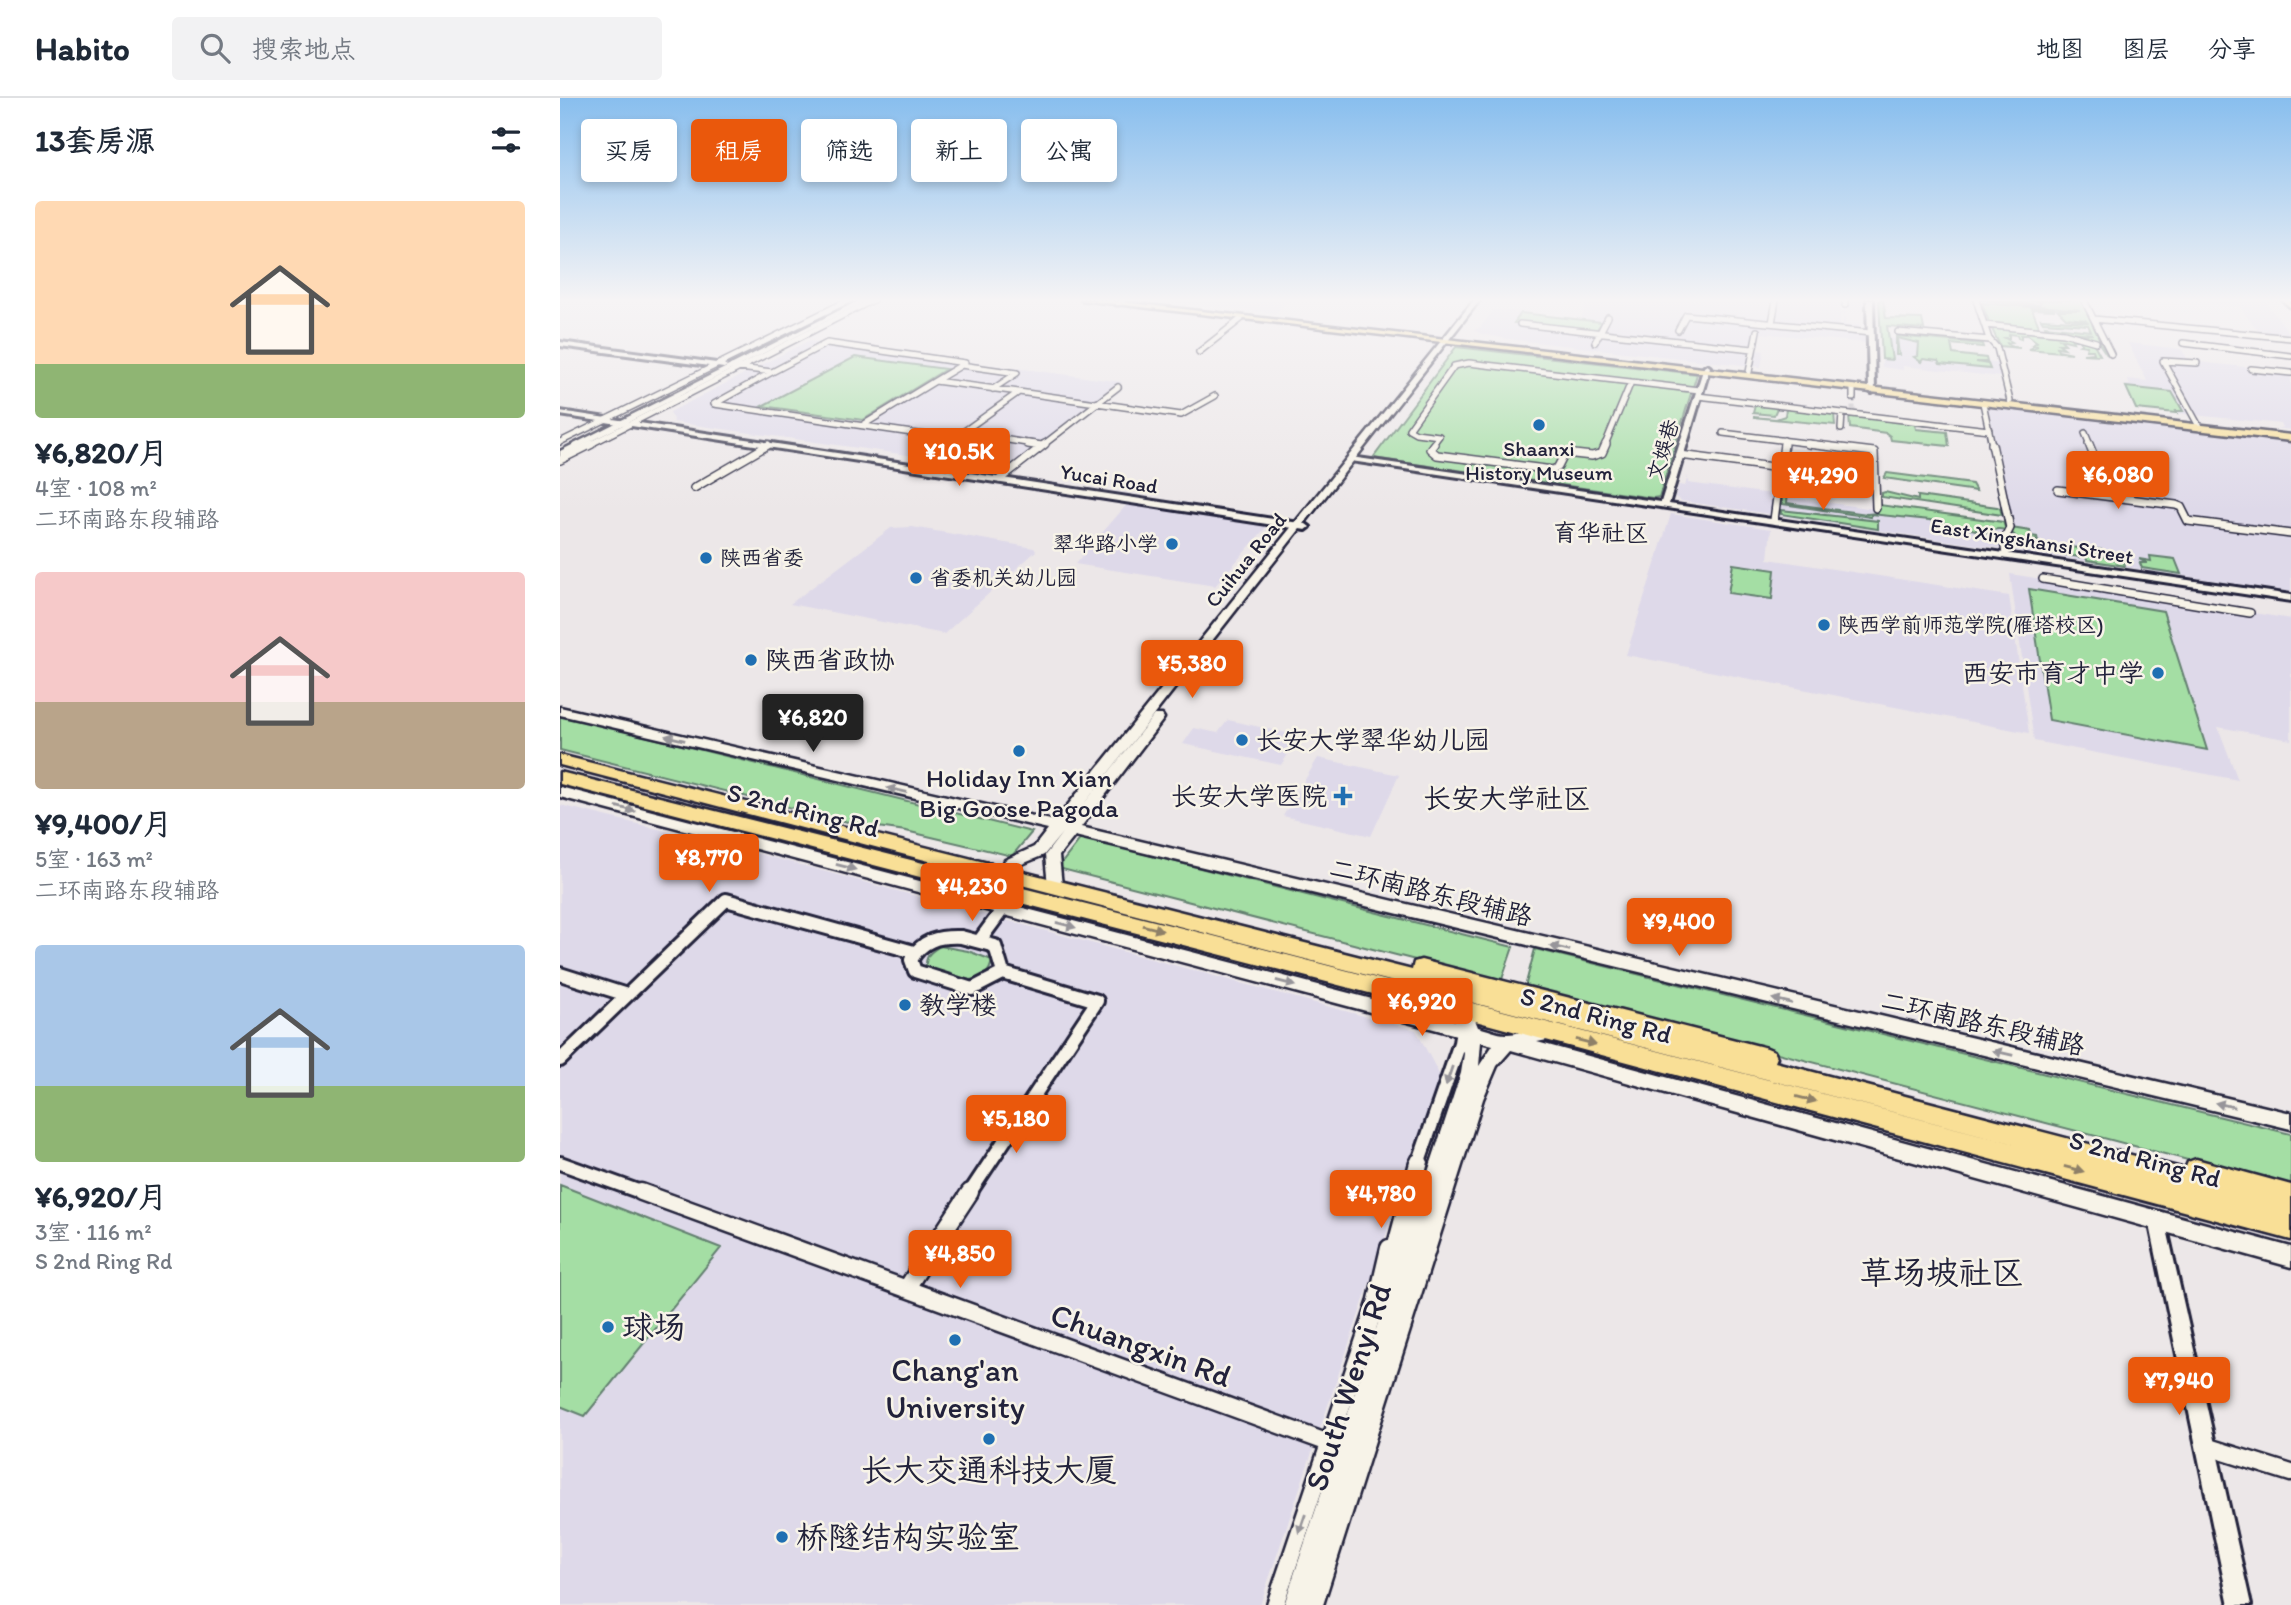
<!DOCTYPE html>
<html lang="zh">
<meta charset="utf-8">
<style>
:root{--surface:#fff;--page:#f2f2f3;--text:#1f2937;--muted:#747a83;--line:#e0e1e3;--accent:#ea580c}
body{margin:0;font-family:Itim,"LXGW WenKai TC",sans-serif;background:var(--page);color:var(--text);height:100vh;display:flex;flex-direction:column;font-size:26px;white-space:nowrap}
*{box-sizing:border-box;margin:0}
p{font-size:23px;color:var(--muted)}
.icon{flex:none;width:38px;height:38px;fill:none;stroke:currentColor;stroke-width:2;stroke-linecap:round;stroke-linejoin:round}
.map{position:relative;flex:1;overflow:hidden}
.details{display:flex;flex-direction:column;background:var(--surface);width:560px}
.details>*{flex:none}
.guide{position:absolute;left:21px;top:21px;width:665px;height:63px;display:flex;gap:14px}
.price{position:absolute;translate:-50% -60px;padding:0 16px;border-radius:7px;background:var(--accent);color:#fff;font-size:23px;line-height:46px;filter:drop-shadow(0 2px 4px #0008)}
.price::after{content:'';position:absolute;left:50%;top:42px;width:21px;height:16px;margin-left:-10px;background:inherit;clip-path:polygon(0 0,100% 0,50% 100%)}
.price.active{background:#222;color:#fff}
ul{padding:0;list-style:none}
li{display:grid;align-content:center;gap:14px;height:371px;padding:0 35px}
li span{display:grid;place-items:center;height:217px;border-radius:7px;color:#555}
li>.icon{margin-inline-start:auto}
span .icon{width:126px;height:126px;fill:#fffc;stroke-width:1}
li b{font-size:30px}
h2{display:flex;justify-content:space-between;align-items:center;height:84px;padding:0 35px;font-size:30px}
.chip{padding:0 24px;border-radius:7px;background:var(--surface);box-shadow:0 4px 10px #0003;font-size:24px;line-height:63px}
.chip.active{background:var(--accent);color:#fff}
header{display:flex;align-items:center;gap:42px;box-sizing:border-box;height:98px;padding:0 35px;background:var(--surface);border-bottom:2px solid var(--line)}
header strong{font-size:33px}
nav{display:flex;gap:38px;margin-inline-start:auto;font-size:24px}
.search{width:490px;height:63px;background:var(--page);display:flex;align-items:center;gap:18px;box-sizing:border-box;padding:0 24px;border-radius:7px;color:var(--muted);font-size:26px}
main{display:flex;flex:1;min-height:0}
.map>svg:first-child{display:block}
.built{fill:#ded9e9}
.green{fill:#a4dea4;stroke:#638070;stroke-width:2}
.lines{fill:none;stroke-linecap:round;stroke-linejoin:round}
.minor-tunnel{stroke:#c4c0c5;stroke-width:5;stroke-dasharray:5 2.5;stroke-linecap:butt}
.minor-far3-casing{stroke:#22223b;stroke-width:8}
.minor-far2-casing{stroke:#22223b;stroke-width:10}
.minor-far1-casing{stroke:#22223b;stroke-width:18}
.minor-casing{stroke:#22223b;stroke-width:21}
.tertiary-casing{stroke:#22223b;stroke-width:6}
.secondary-casing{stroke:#22223b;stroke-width:5}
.primary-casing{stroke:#22223b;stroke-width:5}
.trunk-casing{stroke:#22223b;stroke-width:5}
.minor-far3{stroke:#f7f3e8;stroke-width:5}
.minor-far2{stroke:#f7f3e8;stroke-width:7}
.minor-far1{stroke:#f7f3e8;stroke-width:12}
.minor{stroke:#f7f3e8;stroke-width:16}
.tertiary{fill:#f7f3e8;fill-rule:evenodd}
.secondary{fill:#f7f3e8;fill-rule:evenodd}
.primary{fill:#f9df96;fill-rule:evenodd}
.trunk{fill:#f9df96;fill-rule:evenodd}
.oneway{fill:#97959a}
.oneway2{fill:#8e8068}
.poi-dot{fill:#1f6fb2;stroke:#f7f3e8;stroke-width:2.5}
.labels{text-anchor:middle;stroke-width:5;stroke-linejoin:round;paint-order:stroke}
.far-poi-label{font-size:21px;fill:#22223b;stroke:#f7f3e8;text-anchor:start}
.far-street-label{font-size:21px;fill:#22223b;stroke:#f7f3e8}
.far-quarter-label{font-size:24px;fill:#22223b;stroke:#f7f3e8}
.poi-label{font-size:26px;fill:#22223b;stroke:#f7f3e8;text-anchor:start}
.street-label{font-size:26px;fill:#22223b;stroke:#f7f3e8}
.neighbourhood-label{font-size:28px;fill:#22223b;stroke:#f7f3e8}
.near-poi-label{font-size:32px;fill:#22223b;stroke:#f7f3e8;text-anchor:start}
.near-street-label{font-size:32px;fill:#22223b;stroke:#f7f3e8}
.near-neighbourhood-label{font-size:33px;fill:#22223b;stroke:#f7f3e8}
</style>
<header>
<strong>Habito</strong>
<div class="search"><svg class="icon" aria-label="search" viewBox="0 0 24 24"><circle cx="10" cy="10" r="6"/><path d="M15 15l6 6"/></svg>搜索地点</div>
<nav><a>地图</a><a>图层</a><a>分享</a></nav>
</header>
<main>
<section class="details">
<h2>13套房源<svg class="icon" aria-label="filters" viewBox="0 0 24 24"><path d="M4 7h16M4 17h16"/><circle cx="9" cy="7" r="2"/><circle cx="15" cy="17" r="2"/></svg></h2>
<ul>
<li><span style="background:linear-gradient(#ffd9b3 75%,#8fb573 0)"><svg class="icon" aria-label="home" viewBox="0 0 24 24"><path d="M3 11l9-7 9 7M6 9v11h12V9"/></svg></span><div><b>¥6,820/月</b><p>4室 · 108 m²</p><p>二环南路东段辅路</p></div></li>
<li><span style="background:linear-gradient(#f6c9c9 60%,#b9a48a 0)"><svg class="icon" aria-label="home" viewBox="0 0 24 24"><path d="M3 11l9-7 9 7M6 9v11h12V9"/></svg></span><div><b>¥9,400/月</b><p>5室 · 163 m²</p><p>二环南路东段辅路</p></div></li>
<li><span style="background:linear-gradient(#a9c7e8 65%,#8fb573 0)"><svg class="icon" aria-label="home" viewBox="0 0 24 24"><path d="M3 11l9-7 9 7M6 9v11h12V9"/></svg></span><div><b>¥6,920/月</b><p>3室 · 116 m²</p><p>S 2nd Ring Rd</p></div></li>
</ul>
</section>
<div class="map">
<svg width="1731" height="1507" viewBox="0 0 1731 1507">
<rect width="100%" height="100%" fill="#ece7e8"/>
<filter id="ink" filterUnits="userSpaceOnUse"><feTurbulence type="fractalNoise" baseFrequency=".0143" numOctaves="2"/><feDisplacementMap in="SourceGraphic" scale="14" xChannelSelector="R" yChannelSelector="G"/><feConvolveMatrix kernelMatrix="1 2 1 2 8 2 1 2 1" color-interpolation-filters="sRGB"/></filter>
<g filter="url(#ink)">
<path class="built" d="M592 202H729L715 215Z
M1000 202H1304V211L1285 212V228L1299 227V230L1283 229 1284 209 1281 208 1280 229 1307 233V245L1199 235 1196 252 1204 253 1201 269 948 241 921 236 914 232 921 229 933 212 1021 221 1027 205Z
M1647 202H1704L1731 237 1699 234 1679 208 1650 206Z
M1336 238 1390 243 1393 260 1437 265 1441 279 1343 268V272L1322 269V261L1332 262 1329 240 1336 241Z
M248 243 562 284 453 372 114 324 110 314Z
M1568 245 1621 251 1629 263 1731 274V332L1716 330H1723L1721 326 1576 311 1565 287H1570L1567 281 1587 283Z
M1428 308 1731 342V494L1122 403 1115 399 1119 387 1125 388 1128 378V385L1211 396 1212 400 1226 402 1227 399 1454 430Z
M569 404 709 426 655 488 515 466Z
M1111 416 1211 431 1208 461 1449 498 1469 635 1066 557Z
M352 429 474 450 476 453 384 536 230 506 331 430Z
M1450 476 1731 521V642L1658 629 1678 682 1474 643Z
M668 622 740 638 721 667 623 646 634 630 658 635Z
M758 660 839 677 811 738 723 718Z
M0 707 188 753 856 932 880 978 700 1507H0Z"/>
<path class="green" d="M1319 202H1323L1326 220 1362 221 1364 231 1327 228 1332 262 1322 261Z
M1421 202H1445L1479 207 1481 204 1459 202H1521L1547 257 1538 244 1520 237 1533 236 1487 232 1485 228 1531 233 1528 227 1483 224 1481 221 1527 224 1525 222 1506 220 1498 212H1520Z
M1422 205 1494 211V212L1472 211 1480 231 1430 227Z
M961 215 1042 224 1035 234 954 225Z
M1431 229 1508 236 1533 244 1540 257 1523 256 1534 255 1533 252H1526L1527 248 1520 247 1522 246 1518 242H1512L1513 244 1500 241 1505 246H1499L1504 250 1497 249 1498 252 1512 255 1468 251 1478 248 1472 247 1477 244 1468 237H1461V241L1458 240 1457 237 1449 236V240H1445L1452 244 1447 245 1450 248 1460 250 1440 248Z
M1336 238 1422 246 1423 249 1391 246 1393 256 1426 260 1427 264H1416L1428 266 1430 271 1380 266 1378 263 1363 261 1361 264 1354 259 1358 258 1359 245 1337 240 1339 257H1336Z
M896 249 1137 276 1099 399 1093 400 813 360Z
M295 259 386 271 303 322 202 308Z
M1566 289 1612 294 1623 313H1616L1617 315 1576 311Z
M1195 307 1274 316 1275 327 1193 319 1216 321 1225 318 1226 311 1217 310 1214 317 1193 315Z
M1289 318 1386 329 1355 327 1356 331 1387 334 1389 348 1331 342 1330 338 1326 335 1290 330Z
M1327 375 1412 386 1416 393 1324 380Z
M1222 378 1240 380V383L1229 382 1227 405 1307 416 1318 415 1320 407 1443 424 1445 429 1470 433 1471 438 1477 439 1478 443 1457 440C1450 431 1436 428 1429 435L1370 422 1311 416V419L1222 406V401H1219Z
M1325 394 1358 402V398L1437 409 1440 410 1442 417 1322 399V395Z
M1221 412 1318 423V431L1221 416Z
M1449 444 1543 452 1545 456H1539V458L1564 463 1565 468 1527 462 1525 457 1520 456V459C1494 456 1475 450 1450 447Z
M1590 458 1615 461 1621 476 1582 470 1580 465H1587L1579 461 1591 463Z
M1173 466 1215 472 1212 501 1168 495Z
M1469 491 1603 513 1647 652 1489 622Z
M0 617 472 734 452 758 346 733 296 726 0 652Z
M521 740 953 849 941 884 498 770Z
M380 848 408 853 432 862C427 896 388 877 366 871 365 858 369 855 380 848Z
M975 851 1731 1036V1089L965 889Z
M0 1087 161 1150 25 1318 0 1308Z"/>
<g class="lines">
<path class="minor-tunnel" d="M1293 300V312"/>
<defs>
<path id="minor-far3" d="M1285 202V207
M1416 202 1429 241 1437 250 1450 303
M1524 202 1551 256
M1534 221 1731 240
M1212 225 1216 202
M960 226 1193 251
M1425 227 1504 235 1536 244
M1118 232 1126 217 1311 235
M1338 234 1430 242
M1035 244 1048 219
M1623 245 1731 258
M639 254 681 221
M1637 265 1603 263 1640 330
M401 267 457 275 433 291
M172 269 212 274 267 245 405 265 375 283 459 294 393 341 412 336 479 347
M1691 271 1731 275
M212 274 154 306 393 341
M1189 274 1197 233
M1071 284 1139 292
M1293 290V300
M459 294 621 317 655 298
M1138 298 1429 332
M1423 305 1432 347
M303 327 375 283
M1281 331 1282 315
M1163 335 1262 347
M1525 335 1530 347
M0 344 289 202
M29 347 313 202
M483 347 558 289
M872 347 879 338 856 335 849 331 894 268 909 265 1071 284
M1045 347 1071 284
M1223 347 1224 342"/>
<path id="minor-far2" d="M468 346 482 348
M874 346 870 351 877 357 993 372 998 369 1005 355 1032 358 1042 355 1046 346
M1248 346 1314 354 1316 410
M1432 346 1450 430 1444 442 1446 457
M1529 346 1550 398
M1120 357 1220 370
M0 362 32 346
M440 381 485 346
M134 390 208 347
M1498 392 1616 407 1621 409 1628 423 1731 436
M1214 422 1224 346
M1483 481 1690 515"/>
<path id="minor-far1" d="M401 839 435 848 443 875 412 891 355 873 351 862C362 842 378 838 401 839Z
M420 842 456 793
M0 876 67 897
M0 962 166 802 354 854
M0 1065 86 1096
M857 1069 900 945 903 925
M409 1096 537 903 443 875"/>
<path id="minor" d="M81 1094 788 1352
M346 1191 410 1094
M1645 1348 1731 1375
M715 1507 816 1206 829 1150"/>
<path id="tertiary" d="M1307 202H1313L1315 293 1312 295 1309 293Z
M0 244 164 266 167 268 164 270 0 248Z
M1147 267 1150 269 1109 406 1731 497V503L791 363 787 361 791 359 1101 404 1144 269Z
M0 313 746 426 750 429 746 432 0 317Z
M1597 1114 1603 1116 1605 1122 1691 1507H1669L1589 1122 1591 1116Z"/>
<path id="secondary" d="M300 202H308L0 359V353Z
M560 202H568L560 207H556V205Z
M914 202H920L508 726 594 617H602L604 620 602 623 521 729 1731 1015V1031L515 738 499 758 502 788 500 792H490L488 788 485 757 502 735 484 757 450 771 445 770 443 766 445 762 474 749 488 731 0 617V609L495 723Z
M0 689 900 924 895 912 897 907 903 905 909 907 918 929C927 931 937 936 946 936 961 937 976 925 992 931L994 936 992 941 977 944 1731 1149V1169L951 952 937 968 923 1001 763 1507H724L828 1195 825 1189 828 1146 850 1064 853 1058 859 1055 865 1058 868 1064 858 1104 901 975 904 956V939L0 699ZM921 944 933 947 919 968Z"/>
<path id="primary" d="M521 202H544L1731 337V343Z
M1722 202H1730L1731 210Z"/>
<path id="trunk" d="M0 657 852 872 854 864 861 862 1207 950 1214 953 1217 959 1215 964 1625 1071 1628 1064 1636 1061 1731 1087V1142L867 910 0 686V674L650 837 1479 1052 0 667Z"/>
</defs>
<use href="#minor-far3" class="minor-far3-casing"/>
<use href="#minor-far2" class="minor-far2-casing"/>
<use href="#minor-far1" class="minor-far1-casing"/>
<use href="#minor" class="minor-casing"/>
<use href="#tertiary" class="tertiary-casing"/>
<use href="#secondary" class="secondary-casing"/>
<use href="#primary" class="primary-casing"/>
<use href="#trunk" class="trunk-casing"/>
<use href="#minor-far3" class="minor-far3"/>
<use href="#minor-far2" class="minor-far2"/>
<use href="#minor-far1" class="minor-far1"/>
<use href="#minor" class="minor"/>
<use href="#tertiary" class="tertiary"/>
<use href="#secondary" class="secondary"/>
<use href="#primary" class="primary"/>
<use href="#trunk" class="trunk"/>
</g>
<defs><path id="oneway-solid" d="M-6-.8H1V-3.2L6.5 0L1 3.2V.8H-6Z" transform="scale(1.75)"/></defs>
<g class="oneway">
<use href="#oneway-solid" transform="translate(115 640) rotate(-167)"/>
<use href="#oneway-solid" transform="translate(337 692) rotate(-167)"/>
<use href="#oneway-solid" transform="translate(66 711) rotate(15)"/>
<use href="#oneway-solid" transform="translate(286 769) rotate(15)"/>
<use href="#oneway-solid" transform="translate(506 827) rotate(15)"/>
<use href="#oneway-solid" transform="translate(1000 850) rotate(-167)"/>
<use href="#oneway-solid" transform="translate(726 885) rotate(15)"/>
<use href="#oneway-solid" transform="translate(1222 903) rotate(-167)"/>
<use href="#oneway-solid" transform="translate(1443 955) rotate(-167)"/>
<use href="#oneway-solid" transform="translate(889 978) rotate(109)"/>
<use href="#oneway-solid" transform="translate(1665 1007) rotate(-167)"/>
<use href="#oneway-solid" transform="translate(742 1426) rotate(109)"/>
</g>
<g class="oneway2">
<use href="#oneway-solid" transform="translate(593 830) rotate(15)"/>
<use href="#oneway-solid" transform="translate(1026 944) rotate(15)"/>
<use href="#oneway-solid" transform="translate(1246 1001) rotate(15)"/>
<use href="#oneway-solid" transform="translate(1514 1071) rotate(15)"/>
</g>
</g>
<linearGradient id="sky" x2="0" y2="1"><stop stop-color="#88beee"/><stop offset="0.49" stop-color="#f6f4f5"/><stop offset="1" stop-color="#f6f4f5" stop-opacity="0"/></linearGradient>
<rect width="1731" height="413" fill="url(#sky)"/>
<g class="poi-dot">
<circle cx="979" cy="327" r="7"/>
<circle cx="612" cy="446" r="7"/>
<circle cx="146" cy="460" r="7"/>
<circle cx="356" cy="480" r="7"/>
<circle cx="1264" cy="527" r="7"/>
<circle cx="191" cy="562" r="7"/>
<circle cx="1598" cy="575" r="7"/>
<circle cx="682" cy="642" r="7"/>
<circle cx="459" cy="653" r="7"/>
<path d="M779.5 687.5h7v7h7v7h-7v7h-7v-7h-7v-7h7z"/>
<circle cx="345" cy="907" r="7"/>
<circle cx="48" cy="1229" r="7"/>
<circle cx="395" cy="1242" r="7"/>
<circle cx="429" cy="1341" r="7"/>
<circle cx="222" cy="1439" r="7"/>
</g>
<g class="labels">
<g class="far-poi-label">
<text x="979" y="358" text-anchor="middle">Shaanxi<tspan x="979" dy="24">History Museum</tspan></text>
<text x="598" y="453" text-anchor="end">翠华路小学</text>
<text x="160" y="467">陕西省委</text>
<text x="370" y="487">省委机关幼儿园</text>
<text x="1278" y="534">陕西学前师范学院(雁塔校区)</text>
</g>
<g class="far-street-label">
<text transform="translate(1103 352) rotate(-73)" y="7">文娱巷</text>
<text transform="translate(549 381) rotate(9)" y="7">Yucai Road</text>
<text transform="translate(1472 443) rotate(9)" y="7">East Xingshansi Street</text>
<text transform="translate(686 462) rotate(-51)" y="7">Cuihua Road</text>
</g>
<g class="far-quarter-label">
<text x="1041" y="443">育华社区</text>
</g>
<g class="poi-label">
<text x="205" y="571">陕西省政协</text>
<text x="1584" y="584" text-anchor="end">西安市育才中学</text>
<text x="696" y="651">长安大学翠华幼儿园</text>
<text x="459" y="689" text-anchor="middle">Holiday Inn Xian<tspan x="459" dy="30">Big Goose Pagoda</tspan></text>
<text x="767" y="707" text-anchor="end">长安大学医院</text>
<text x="359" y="916">教学楼</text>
</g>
<g class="street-label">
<text transform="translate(243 712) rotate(14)" y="9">S 2nd Ring Rd</text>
<text transform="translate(871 794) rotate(14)" y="9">二环南路东段辅路</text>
<text transform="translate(1036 917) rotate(15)" y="9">S 2nd Ring Rd</text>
<text transform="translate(1423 925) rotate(13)" y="9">二环南路东段辅路</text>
<text transform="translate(1585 1061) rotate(15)" y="9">S 2nd Ring Rd</text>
</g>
<g class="neighbourhood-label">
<text x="947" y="710">长安大学社区</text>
</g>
<g class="near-poi-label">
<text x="62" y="1240">球场</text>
<text x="395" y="1283" text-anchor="middle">Chang'an<tspan x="395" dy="37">University</tspan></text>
<text x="429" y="1383" text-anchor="middle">长大交通科技大厦</text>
<text x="236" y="1450">桥隧结构实验室</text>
</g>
<g class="near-street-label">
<text transform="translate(581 1247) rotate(20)" y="11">Chuangxin Rd</text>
<text transform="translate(788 1289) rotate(-72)" y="11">South Wenyi Rd</text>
</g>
<g class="near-neighbourhood-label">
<text x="1382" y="1186">草场坡社区</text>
</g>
</g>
</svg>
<b class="price" style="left:399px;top:390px">¥10.5K</b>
<b class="price" style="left:1558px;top:413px">¥6,080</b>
<b class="price" style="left:1263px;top:414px">¥4,290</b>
<b class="price" style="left:632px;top:602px">¥5,380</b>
<b class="price active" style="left:253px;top:656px">¥6,820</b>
<b class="price" style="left:149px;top:796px">¥8,770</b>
<b class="price" style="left:412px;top:825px">¥4,230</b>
<b class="price" style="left:1119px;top:860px">¥9,400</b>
<b class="price" style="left:862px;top:940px">¥6,920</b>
<b class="price" style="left:456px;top:1057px">¥5,180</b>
<b class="price" style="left:821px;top:1132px">¥4,780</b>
<b class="price" style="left:400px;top:1192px">¥4,850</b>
<b class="price" style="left:1619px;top:1319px">¥7,940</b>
<div class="guide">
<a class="chip">买房</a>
<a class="chip active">租房</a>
<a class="chip">筛选</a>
<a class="chip">新上</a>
<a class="chip">公寓</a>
</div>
</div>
</main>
